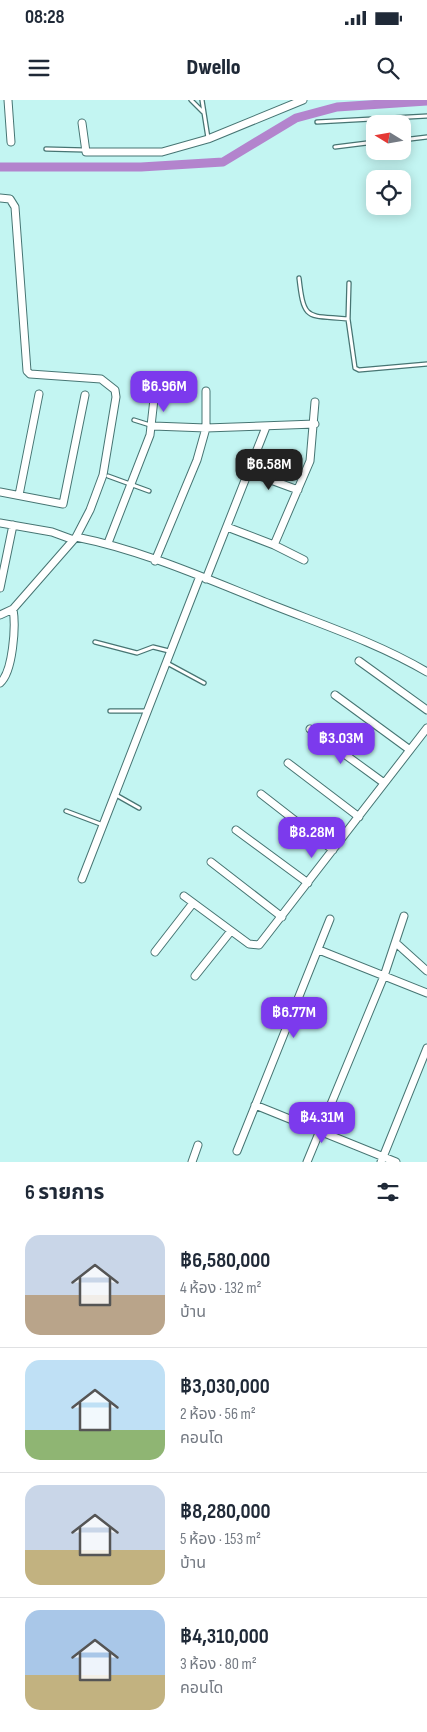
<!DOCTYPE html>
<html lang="th">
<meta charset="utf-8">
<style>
:root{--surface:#fff;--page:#f6f6f7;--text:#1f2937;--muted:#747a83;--line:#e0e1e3;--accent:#7c3aed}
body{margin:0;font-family:"Sofia Sans Condensed","Noto Sans Thai",sans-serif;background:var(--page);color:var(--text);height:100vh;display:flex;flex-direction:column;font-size:19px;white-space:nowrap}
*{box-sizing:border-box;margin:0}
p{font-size:16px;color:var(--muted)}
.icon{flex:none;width:28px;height:28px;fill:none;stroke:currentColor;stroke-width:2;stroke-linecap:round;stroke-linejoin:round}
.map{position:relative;height:1062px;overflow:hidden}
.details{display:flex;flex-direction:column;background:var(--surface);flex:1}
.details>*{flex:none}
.needle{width:32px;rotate:281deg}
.controls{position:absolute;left:366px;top:15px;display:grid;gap:10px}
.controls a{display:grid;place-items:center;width:45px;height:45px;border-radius:10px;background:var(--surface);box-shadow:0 2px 12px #0003;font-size:25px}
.price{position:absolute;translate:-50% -42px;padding:0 11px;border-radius:10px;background:var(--accent);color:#fff;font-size:16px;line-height:32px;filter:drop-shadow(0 1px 2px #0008)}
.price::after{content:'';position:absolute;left:50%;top:30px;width:15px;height:11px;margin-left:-8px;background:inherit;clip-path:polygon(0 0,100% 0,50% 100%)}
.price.selected{background:#222;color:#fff}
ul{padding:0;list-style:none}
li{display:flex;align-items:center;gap:15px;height:125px;padding:0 25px}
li+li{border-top:1px solid var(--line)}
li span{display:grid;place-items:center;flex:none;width:140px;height:100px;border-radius:15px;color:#555}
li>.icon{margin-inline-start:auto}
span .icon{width:60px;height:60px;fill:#fffc;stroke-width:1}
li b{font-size:21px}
h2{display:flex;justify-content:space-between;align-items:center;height:60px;padding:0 25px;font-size:21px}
.status{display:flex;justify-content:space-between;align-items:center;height:35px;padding:0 25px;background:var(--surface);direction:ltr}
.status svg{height:14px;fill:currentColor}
header{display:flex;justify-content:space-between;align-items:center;height:65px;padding:0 25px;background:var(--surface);font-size:22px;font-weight:800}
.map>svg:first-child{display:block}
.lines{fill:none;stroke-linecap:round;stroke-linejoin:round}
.canal{stroke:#b384cd;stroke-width:9}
.service-casing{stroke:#477573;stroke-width:5.5}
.minor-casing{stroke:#477573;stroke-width:9}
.service{stroke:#fff;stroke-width:3}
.minor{stroke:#fff;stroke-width:7}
</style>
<div class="status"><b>08:28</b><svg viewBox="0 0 49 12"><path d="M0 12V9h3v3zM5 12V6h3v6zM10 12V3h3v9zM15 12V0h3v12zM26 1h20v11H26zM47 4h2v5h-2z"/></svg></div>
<header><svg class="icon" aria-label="menu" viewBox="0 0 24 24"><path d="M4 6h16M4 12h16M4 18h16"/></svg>Dwello<svg class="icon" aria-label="search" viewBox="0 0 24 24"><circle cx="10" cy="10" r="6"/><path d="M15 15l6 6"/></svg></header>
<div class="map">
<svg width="427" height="1062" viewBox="0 0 427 1062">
<rect width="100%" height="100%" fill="#c3f5f2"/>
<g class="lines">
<path class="canal" d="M0 67H141L223 62 296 18 337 7 427 1"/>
<defs>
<path id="service" d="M191 0 203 12
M202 0 208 38
M317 22 427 16
M402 40 427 37
M335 47 375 42
M46 49 84 50
M299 178C304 222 307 215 348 219L355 268 359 270 427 264
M348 219 349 183
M134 320 150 325
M108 376 149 391
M95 542 137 553 153 547 169 551
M167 563 204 583
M110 611H147
M116 695 139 708
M66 711 103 725"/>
<path id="minor" d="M8 0 11 42
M82 23 86 52H162L208 39 303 0
M0 98 10 99 15 107 27 271 30 274 101 279 115 290 116 297 103 375 90 410 76 437 13 509 0 515
M153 326 206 328 315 324
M249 372 298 390
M0 392 63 404 85 295
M19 395 39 294
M0 423 52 432 71 439
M227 427 274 445 304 460
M76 437C142 450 207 479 270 504 323 525 378 543 427 572
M108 443 150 335 154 299
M274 445 310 361 315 302
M155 461 197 360 206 328V291
M206 479 266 327
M0 488 13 425
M359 561 427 610
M0 583C13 572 16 526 13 509
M335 595 410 650
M310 629 384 683
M288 663 359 717
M261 694 333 750
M236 730 308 783
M211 762 282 817
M82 779 200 476
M184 796 249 844 259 845 427 628
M396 843 427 871
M319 850 427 893
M155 852 193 803
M195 876 231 831
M255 1005 396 1062
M237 1051 330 819
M192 1062 198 1045
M307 1062 384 876 404 816
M381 1062 427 948"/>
</defs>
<use href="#service" class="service-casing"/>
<use href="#minor" class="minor-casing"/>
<use href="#service" class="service"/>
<use href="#minor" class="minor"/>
</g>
</svg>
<div class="controls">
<a><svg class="needle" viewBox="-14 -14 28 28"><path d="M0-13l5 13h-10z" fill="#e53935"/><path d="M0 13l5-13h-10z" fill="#747a83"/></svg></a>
<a><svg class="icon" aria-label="locate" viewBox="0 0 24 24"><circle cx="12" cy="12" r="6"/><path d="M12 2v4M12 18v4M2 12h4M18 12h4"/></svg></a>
</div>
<b class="price" style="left:164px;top:313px">฿6.96M</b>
<b class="price selected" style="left:269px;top:391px">฿6.58M</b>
<b class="price" style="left:341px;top:665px">฿3.03M</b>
<b class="price" style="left:312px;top:759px">฿8.28M</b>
<b class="price" style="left:294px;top:939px">฿6.77M</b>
<b class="price" style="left:322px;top:1044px">฿4.31M</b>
</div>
<section class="details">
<h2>6 รายการ<svg class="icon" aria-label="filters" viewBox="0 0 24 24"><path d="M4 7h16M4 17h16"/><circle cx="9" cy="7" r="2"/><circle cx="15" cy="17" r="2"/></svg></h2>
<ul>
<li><span style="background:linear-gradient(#c9d6e8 60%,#b9a48a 0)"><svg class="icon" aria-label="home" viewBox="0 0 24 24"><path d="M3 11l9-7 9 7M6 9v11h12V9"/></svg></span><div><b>฿6,580,000</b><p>4 ห้อง · 132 m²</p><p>บ้าน</p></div></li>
<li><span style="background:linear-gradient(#bfe0f5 70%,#8fb573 0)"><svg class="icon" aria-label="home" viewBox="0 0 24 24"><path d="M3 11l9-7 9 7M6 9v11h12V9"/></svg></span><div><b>฿3,030,000</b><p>2 ห้อง · 56 m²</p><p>คอนโด</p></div></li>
<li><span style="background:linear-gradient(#c9d6e8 65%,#c2b280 0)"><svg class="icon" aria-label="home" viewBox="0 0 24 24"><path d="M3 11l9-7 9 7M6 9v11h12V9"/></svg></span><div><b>฿8,280,000</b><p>5 ห้อง · 153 m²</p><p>บ้าน</p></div></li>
<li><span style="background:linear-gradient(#a9c7e8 65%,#c2b280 0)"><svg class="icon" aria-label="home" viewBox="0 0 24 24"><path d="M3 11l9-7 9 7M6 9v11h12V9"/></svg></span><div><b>฿4,310,000</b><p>3 ห้อง · 80 m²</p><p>คอนโด</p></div></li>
</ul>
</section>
